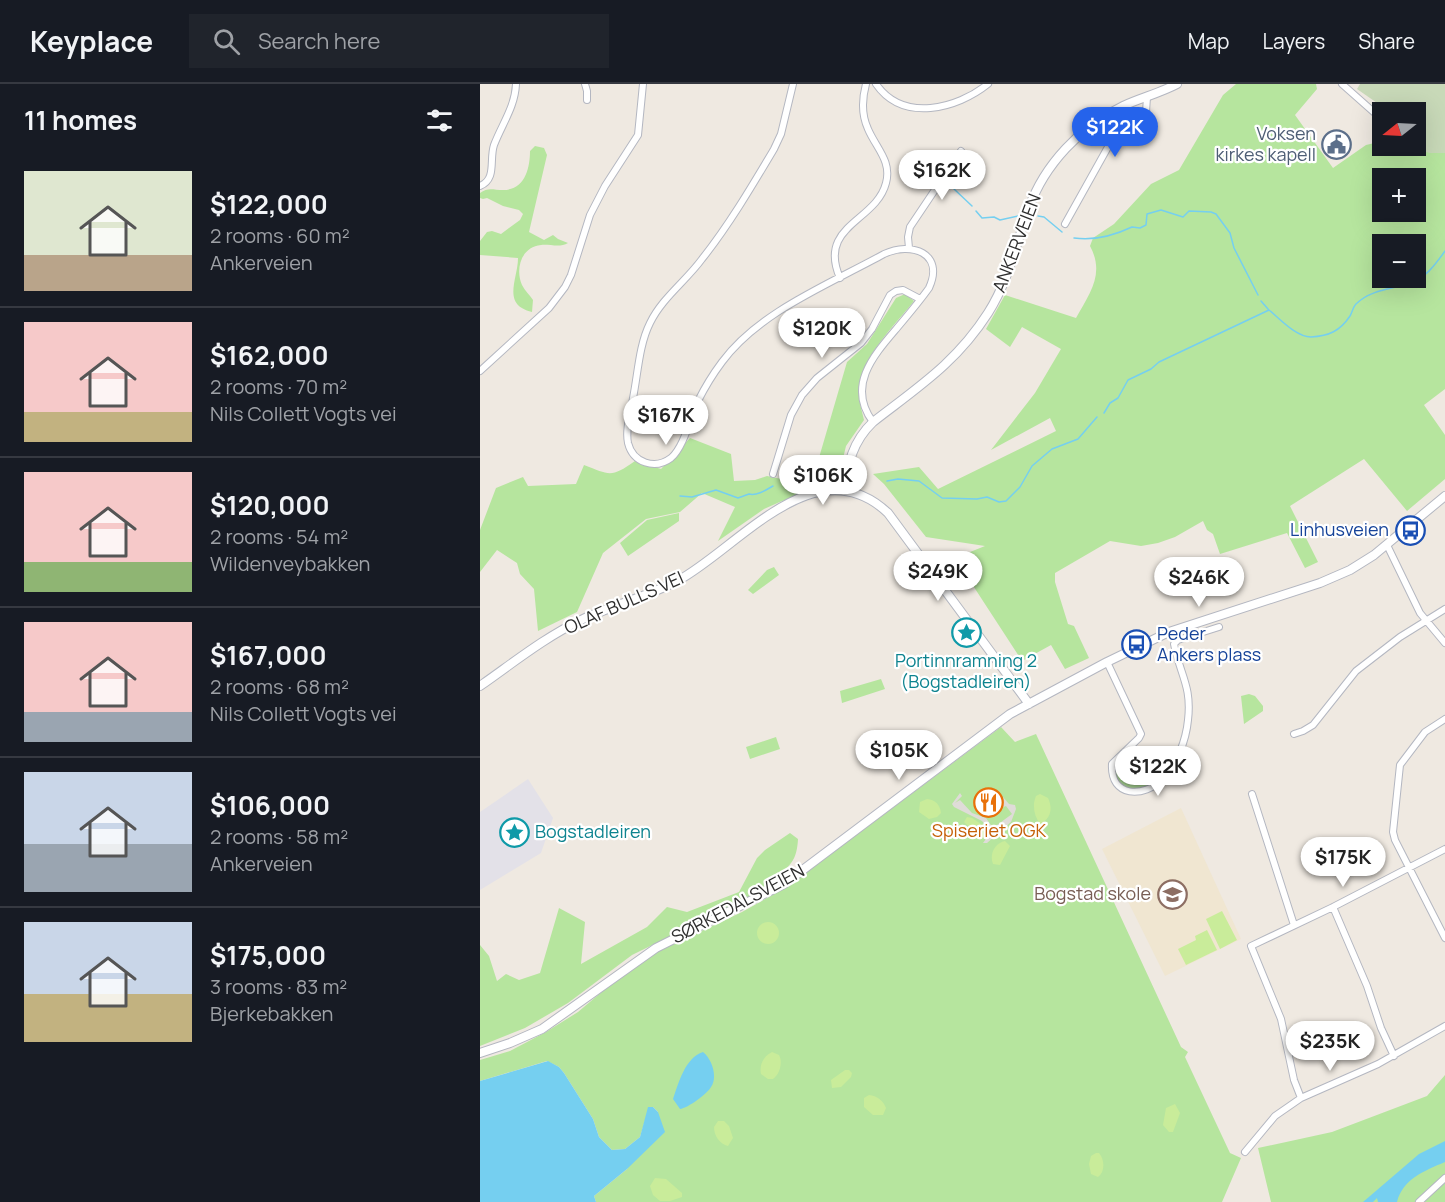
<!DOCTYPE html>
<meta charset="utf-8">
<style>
:root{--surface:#171b24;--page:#20242c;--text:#f1f3f6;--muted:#9ea1a6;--line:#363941;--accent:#2563eb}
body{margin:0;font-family:Manrope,sans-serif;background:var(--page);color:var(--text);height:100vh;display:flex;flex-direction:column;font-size:22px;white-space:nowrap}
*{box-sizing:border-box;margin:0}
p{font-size:20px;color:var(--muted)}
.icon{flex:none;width:33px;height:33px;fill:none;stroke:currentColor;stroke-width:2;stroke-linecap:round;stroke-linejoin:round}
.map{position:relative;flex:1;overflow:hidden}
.side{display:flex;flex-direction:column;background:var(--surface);width:480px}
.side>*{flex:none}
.needle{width:39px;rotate:252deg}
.buttons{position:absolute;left:892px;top:18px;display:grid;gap:12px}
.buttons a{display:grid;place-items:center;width:54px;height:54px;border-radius:0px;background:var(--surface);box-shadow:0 6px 24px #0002;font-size:30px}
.price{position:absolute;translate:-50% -51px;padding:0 14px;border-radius:21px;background:#fff;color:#222;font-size:20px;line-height:39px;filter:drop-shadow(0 2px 3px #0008)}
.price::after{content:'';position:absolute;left:50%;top:36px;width:18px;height:14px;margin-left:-9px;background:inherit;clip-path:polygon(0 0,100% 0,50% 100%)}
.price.on{background:var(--accent);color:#fff}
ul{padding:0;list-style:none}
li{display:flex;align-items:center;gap:18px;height:150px;padding:0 24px}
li+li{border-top:2px solid var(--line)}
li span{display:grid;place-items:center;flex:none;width:168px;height:120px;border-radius:0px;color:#555}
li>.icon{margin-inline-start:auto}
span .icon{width:72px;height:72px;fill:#fffc;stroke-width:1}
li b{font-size:26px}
h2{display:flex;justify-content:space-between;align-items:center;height:72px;padding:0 24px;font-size:26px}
header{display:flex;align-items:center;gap:36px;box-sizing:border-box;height:84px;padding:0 30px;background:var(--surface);border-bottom:2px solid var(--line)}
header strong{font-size:28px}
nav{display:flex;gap:33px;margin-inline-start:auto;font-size:21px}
.search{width:420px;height:54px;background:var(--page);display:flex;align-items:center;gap:15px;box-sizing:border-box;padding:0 21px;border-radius:0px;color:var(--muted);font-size:22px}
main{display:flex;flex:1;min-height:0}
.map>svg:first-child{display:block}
.industrial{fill:#e3e1e8}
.education{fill:#f0e6d1}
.green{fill:#b6e59e;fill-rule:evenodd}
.cemetery{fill:#c8d9b8}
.pitch{fill:#c9ec9a}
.plaza{fill:#dfdcd8}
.water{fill:#75cff0}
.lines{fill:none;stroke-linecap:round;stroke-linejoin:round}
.stream{stroke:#75cff0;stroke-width:1.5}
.street-casing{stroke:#b4b7c1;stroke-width:8}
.secondary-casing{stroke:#b4b7c1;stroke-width:10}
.street{stroke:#fff;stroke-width:6}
.secondary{stroke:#fff;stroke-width:8}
.labels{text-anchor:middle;stroke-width:4.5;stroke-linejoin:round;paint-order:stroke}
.service-label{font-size:18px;fill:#4e5e75;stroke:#fff;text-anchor:end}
.street-label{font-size:18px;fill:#2e2e2e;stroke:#fff}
.transit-label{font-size:18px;fill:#164399;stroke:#fff;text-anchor:end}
.culture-label{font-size:18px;fill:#0d838f;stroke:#fff}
.food-label{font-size:18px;fill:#c56008;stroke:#fff}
.education-label{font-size:18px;fill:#785e54;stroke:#fff;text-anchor:end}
</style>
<header>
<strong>Keyplace</strong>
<div class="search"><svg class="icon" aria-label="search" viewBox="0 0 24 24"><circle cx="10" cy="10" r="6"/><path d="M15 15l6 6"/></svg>Search here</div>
<nav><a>Map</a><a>Layers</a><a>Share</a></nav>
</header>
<main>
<section class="side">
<h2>11 homes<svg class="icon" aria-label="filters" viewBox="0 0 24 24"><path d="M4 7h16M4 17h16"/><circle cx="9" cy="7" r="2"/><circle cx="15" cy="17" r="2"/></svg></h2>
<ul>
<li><span style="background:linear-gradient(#dfe7d0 70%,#b9a48a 0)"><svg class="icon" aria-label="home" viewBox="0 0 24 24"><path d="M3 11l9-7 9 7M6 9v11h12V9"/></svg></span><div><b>$122,000</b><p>2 rooms · 60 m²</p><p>Ankerveien</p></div></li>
<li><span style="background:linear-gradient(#f6c9c9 75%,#c2b280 0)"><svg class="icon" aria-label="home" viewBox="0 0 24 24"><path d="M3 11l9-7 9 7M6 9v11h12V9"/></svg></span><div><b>$162,000</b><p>2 rooms · 70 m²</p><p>Nils Collett Vogts vei</p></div></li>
<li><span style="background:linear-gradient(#f6c9c9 75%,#8fb573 0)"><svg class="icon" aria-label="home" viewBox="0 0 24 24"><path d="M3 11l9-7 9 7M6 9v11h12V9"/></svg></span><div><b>$120,000</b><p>2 rooms · 54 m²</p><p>Wildenveybakken</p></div></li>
<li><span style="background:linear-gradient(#f6c9c9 75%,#9aa5b1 0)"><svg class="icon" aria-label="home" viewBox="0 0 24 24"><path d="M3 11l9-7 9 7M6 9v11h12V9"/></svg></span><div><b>$167,000</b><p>2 rooms · 68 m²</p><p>Nils Collett Vogts vei</p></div></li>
<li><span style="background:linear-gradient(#c9d6e8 60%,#9aa5b1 0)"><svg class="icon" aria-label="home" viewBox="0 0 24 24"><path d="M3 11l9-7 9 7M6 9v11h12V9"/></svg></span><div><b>$106,000</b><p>2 rooms · 58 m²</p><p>Ankerveien</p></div></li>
<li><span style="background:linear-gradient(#c9d6e8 60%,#c2b280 0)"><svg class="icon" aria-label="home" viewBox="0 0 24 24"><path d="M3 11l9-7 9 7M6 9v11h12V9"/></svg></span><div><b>$175,000</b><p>3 rooms · 83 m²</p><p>Bjerkebakken</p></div></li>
</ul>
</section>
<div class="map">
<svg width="965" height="1118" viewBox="0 0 965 1118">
<rect width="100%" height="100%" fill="#efe9e1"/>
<path class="industrial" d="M48 695 73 734 61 769 0 806V728Z"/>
<path class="education" d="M701 724 761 855 685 892 622 765Z"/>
<path class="green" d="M756 0H836L837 5 815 31 853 84 886 61 903 57V62C924 62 944 69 965 69V305L944 321 965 351V395L927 427 884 375 810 422 838 478 825 484 807 449 740 470 733 450 727 446 723 437 695 453 678 459 661 462 630 457 575 489V498L588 540 594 542 609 574 585 585 571 561 542 577 475 474 505 462 446 453 404 400 393 390 439 383 458 405 576 347 570 334 511 366 555 309 581 265 542 243 530 263 506 245 525 211 596 234C610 209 625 190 610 162L613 154 634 140 671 100 699 86 743 11ZM903 94H936V128H903ZM903 160H936V194H903Z
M55 62 64 64 67 71 49 148 64 156 73 151 78 155 88 159C80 164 70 160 61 161 41 163 35 185 42 201 45 207 50 211 53 216L52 228C21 221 38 195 38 174L0 171V157L7 148 12 147 21 150 40 136 43 130 39 126 23 122 7 114 3 115 0 114V109C8 103 13 106 23 106 45 106 50 84 50 67Z
M425 210 434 217C413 244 377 276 379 313 380 320 382 328 384 336L366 362 359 391 350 403 328 411 302 417 284 425 238 457 255 423 222 409 200 428 166 435 123 469 97 528 58 547 54 505 40 490 37 479 17 466 0 488V446L16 404 43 393 48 402 96 400 104 381C130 391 131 394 155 377L181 385 210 354 251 370 254 397 275 396 287 392 331 401 367 278 387 260 416 214Z
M199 429V437L148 472 140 459 167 436Z
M294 483 299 491 273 510 268 506 287 486Z
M401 595 405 605 362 619 360 607Z
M769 610 775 612 783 622V627L764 640 761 612Z
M521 643 535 658 556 650 701 963 708 968 705 973 750 1069 761 1074 742 1118H116L114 1112 147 1085 178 1028 173 1023H169L160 1053 145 1065 132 1066 119 1053 113 1035 84 989 79 983 67 977 0 997V976L30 967 66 948 98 928 137 895 168 872 262 828 305 804Z
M296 653 300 665 270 675 266 663Z
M647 669 656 688 679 680 686 687C674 701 645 718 635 693 634 688 633 684 636 679 639 676 643 672 647 669Z
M310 749 318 755C317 774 312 781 297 792L296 800 152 871 88 919 45 944 0 962V861L9 872 17 897 26 890 39 896 60 889 79 824 105 838 101 880 167 843 187 823 207 828 259 808 277 774 285 766Z
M965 991V1118H791L778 1064 852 1048 947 1012Z"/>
<path class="cemetery" d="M880 0H965V69H950L921 62H936V28H910L877 5Z"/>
<path class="pitch" d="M560 710 568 714C573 724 571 735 560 740 554 732 552 721 556 712Z
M447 715C455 716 460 720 461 729L457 733 449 735 439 728 440 718Z
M487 733 492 734 504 742 507 753 501 754 484 738Z
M525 757 530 762 520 781 513 780C509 770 515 759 525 757Z
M742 827 757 856 740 865 726 835Z
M277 849a11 11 0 1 1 22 0a11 11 0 1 1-22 0Z
M727 846 737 866 706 881 698 865 716 856 715 852Z
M292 968 299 971C303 978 300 990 293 995H288L281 990C279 980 284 972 292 968Z
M365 986H369L372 989 371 993 361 1003 352 1004 351 996Z
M389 1011C397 1012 403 1016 406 1024L403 1031H393L384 1023V1014Z
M695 1020 700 1029 693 1048H689L683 1041 686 1024Z
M238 1037H244L249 1042 253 1054 248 1062C240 1060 234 1052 234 1043Z
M616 1069H619C625 1076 625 1088 618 1093L611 1090 609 1080 611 1072Z
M175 1094 186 1095 202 1109V1113L190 1117H180L173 1111 170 1102Z"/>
<path class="plaza" d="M502 706 523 713 529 720 535 721 536 725 531 738 507 759H503L508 752V744L502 737 474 723 472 720 480 709 482 712 475 719 480 716 492 729 506 734 513 744 532 730 526 722 517 726Z"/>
<path class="water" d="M223 968C232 975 238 993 231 1003 227 1010 208 1024 200 1025L193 1015C199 998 205 974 223 968Z
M68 977 79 983 84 989 113 1035 119 1053 132 1066 145 1065 160 1053 168 1023H173L178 1028 185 1048 147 1085 114 1112 116 1118H0V997Z
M965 1057V1078C944 1087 923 1095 917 1118H898L897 1114 893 1118H883L939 1070Z"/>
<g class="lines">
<path class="stream" d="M437 72 451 87
M474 105 492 122
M496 127 502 134 514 133 520 136 542 131
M558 132 564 133 582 148
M594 154C614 157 635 151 652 143L660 144 666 141 667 130 681 126 703 133 709 127 731 128 736 130 750 149 754 164 778 211
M781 217 788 225
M624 329 630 319 638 314 648 296 671 285 679 278 789 226C800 235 816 253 831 253 849 252 860 247 870 232 872 229 873 223 876 220 890 206 911 205 928 200 945 195 955 181 965 167
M349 387 356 392
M407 397 418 395 439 397 462 414 497 415 507 413 519 418 526 417 540 403 552 382 572 365 598 355 617 333
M200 412 212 413 236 406 258 414 269 410C277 412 286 406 293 402"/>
<defs>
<path id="street" d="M105 0 107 7V16
M313 0 301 50 294 65C272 102 249 141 222 175 206 197 182 214 170 239 159 261 158 289 153 314 151 328 145 345 148 359 153 379 175 386 191 374 204 363 211 332 218 317 225 303 233 290 242 278 280 227 350 200 404 170 431 157 465 169 449 204 439 218 428 231 417 244 394 271 366 302 393 338
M396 0C423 39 477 25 508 0
M862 0 897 31
M0 102C17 95 9 76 14 61 22 40 35 23 36 0
M585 140 628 63 642 47 666 28 667 13
M429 164 428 153 430 143 481 67
M360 194C337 141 396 138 406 99 412 77 396 64 388 45 381 30 382 15 386 0
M0 287 69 224 85 203 91 191 110 131 125 102 158 51 163 0
M293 390 311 331 322 311 337 294 381 259 392 245 410 211 416 207 423 206 440 215
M907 461 940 529 965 559
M627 578 661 650 659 654 632 680C630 714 664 714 683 695 697 679 706 657 708 636 712 602 700 591 694 560L698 556 739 543
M965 635 945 648 920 681 913 748 915 756 965 854
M814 650 823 647 833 641 876 587 920 553 965 525
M772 710 814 841
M853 823 887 902 901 944 914 972
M821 1014 814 996 801 935 771 862 853 823 965 765
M765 1068 795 1032 821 1014 898 980 965 942
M939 1118 965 1094"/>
<path id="secondary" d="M364 407C368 380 372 358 393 338 438 303 476 279 508 229 529 196 536 160 549 124 564 81 601 42 643 22 660 14 680 9 697 0
M0 602C33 579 65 553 103 535 134 521 169 512 199 496 259 463 336 361 408 429L549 620
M0 969 30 959 62 945 176 864 304 800 530 630 627 578 689 548 840 499 870 486 894 471 965 412"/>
</defs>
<use href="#street" class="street-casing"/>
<use href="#secondary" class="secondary-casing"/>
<use href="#street" class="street"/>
<use href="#secondary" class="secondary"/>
</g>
<defs>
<symbol id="civic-ring" viewBox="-11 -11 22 22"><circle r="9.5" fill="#fff" stroke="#5c6f8a" stroke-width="1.5"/><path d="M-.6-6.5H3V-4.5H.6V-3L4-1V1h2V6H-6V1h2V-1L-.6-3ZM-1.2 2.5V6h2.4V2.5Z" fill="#5c6f8a"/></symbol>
<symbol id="bus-ring" viewBox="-11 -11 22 22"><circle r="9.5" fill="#fff" stroke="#1a4fb4" stroke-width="1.5"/><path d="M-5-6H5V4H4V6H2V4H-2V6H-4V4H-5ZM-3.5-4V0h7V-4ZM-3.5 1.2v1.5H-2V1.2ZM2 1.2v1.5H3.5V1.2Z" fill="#1a4fb4"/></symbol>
<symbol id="sight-ring" viewBox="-11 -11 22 22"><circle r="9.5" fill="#fff" stroke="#0f9aa8" stroke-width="1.5"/><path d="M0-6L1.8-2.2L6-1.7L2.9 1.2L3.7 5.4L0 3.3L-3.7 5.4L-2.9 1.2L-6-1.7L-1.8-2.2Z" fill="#0f9aa8"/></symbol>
<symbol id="restaurant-ring" viewBox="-11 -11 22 22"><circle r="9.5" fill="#fff" stroke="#e8710a" stroke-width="1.5"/><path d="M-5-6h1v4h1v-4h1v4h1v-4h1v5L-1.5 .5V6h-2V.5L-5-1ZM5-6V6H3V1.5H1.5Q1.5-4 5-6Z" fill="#e8710a"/></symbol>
<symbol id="school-ring" viewBox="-11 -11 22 22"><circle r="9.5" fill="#fff" stroke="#8d6e63" stroke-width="1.5"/><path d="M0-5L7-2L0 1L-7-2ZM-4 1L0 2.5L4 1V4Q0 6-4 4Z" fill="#8d6e63"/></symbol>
</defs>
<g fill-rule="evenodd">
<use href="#civic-ring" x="840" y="44" width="33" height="33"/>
<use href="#bus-ring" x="914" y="430" width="33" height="33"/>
<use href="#sight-ring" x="470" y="532" width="33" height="33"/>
<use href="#bus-ring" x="640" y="544" width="33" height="33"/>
<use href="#restaurant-ring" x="492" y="702" width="33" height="33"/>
<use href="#sight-ring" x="18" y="732" width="33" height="33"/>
<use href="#school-ring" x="676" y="794" width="33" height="33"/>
</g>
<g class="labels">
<g class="service-label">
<text x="836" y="56">Voksen<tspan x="836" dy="21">kirkes kapell</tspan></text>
</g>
<g class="street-label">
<text transform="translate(537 159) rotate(-69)" y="6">ANKERVEIEN</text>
<text transform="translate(144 519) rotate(-24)" y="6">OLAF BULLS VEI</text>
<text transform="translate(258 820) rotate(-28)" y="6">SØRKEDALSVEIEN</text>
</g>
<g class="transit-label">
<text x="909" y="452">Linhusveien</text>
<text x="677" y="556" text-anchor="start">Peder<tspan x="677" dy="21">Ankers plass</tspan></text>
</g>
<g class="culture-label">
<text x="486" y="583">Portinnramning 2<tspan x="486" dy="21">(Bogstadleiren)</tspan></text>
<text x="55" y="754" text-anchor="start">Bogstadleiren</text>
</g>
<g class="food-label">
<text x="509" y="753">Spiseriet OGK</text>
</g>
<g class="education-label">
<text x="671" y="816">Bogstad skole</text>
</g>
</g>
</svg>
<div class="buttons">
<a><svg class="needle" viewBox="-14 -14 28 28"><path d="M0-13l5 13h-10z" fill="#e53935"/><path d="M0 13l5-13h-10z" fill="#9ea1a6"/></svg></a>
<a>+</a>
<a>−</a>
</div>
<b class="price on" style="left:635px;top:74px">$122K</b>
<b class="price" style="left:462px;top:117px">$162K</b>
<b class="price" style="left:342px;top:275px">$120K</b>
<b class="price" style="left:186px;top:362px">$167K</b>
<b class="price" style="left:343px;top:422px">$106K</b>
<b class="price" style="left:458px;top:518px">$249K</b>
<b class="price" style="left:719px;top:524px">$246K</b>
<b class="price" style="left:419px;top:697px">$105K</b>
<b class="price" style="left:678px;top:713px">$122K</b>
<b class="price" style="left:863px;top:804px">$175K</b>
<b class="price" style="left:850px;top:988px">$235K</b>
</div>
</main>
